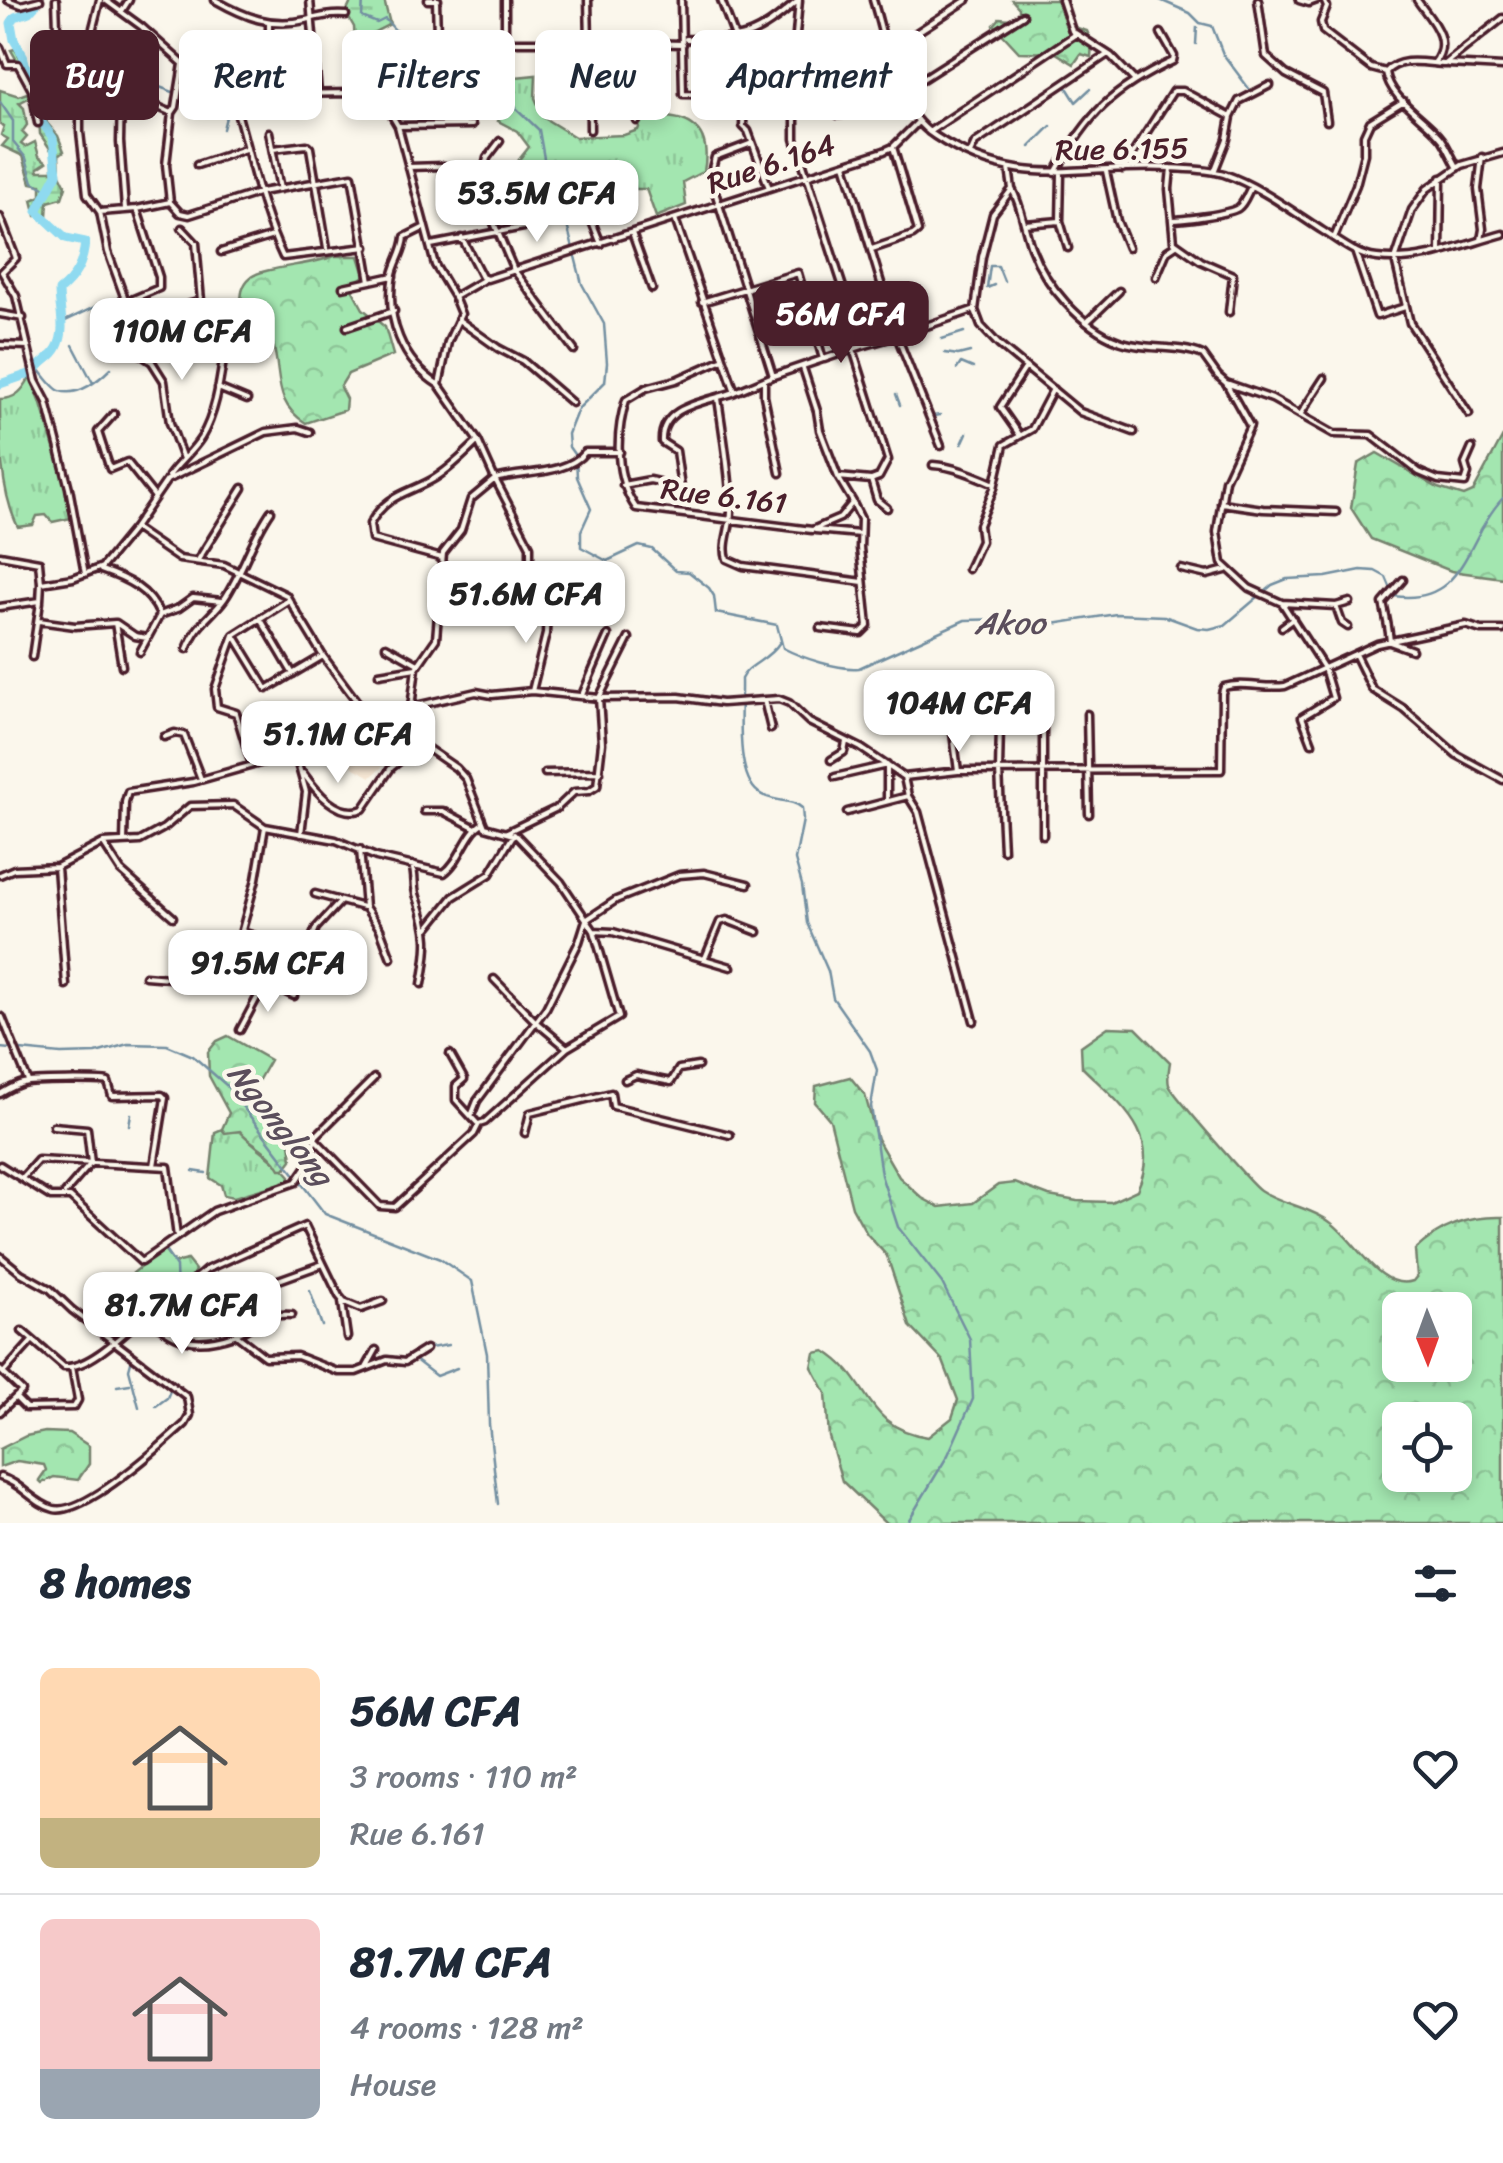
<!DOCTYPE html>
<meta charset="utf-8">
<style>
:root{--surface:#fff;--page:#f6f6f7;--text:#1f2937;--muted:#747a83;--line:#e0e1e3;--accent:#4a1f2b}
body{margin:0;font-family:Sriracha,sans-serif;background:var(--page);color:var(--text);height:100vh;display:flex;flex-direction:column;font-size:38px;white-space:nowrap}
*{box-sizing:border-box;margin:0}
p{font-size:32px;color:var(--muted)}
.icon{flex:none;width:55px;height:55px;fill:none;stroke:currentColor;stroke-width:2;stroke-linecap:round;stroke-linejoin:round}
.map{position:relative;height:1523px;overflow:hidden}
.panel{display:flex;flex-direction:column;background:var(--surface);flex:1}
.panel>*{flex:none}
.top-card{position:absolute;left:30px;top:30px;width:1000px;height:90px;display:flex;gap:20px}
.needle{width:65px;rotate:179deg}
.controls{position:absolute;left:1382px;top:1292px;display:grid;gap:20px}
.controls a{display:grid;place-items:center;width:90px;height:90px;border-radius:15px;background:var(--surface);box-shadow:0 5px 15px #0003;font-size:50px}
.price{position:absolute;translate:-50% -85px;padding:0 22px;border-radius:20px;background:#fff;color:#222;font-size:32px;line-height:65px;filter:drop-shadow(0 2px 5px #0008)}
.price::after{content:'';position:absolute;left:50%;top:60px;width:30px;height:22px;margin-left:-15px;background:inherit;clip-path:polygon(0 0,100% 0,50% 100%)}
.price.on{background:var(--accent);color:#fff}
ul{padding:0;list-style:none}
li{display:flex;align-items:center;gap:30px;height:250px;padding:0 40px}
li+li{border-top:2px solid var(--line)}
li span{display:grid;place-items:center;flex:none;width:280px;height:200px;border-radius:15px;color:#555}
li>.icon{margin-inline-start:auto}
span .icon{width:120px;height:120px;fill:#fffc;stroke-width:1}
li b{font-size:42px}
h2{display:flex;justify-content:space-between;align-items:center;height:120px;padding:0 40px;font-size:42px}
.chip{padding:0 35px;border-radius:15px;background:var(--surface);box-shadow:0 5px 15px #0003;font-size:35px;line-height:90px}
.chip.on{background:var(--accent);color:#fff}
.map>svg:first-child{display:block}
.built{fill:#f7e8d5}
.grass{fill:url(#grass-tufts);stroke:#76826e;stroke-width:2.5}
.forest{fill:url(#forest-crowns);stroke:#76826e;stroke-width:2.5;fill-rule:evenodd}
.wetland{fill:url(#wetland-marsh);stroke:#76826e;stroke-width:2.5}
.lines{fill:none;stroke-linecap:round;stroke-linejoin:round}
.stream{stroke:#738fa1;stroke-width:2.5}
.river{stroke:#8fdaf0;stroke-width:9}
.street-casing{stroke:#4a1f2b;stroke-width:11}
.street{stroke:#fbf7ec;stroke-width:4}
.labels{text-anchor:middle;stroke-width:9;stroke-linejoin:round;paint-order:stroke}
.street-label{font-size:30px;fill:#4a1f2b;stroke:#fbf7ec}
.water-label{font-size:32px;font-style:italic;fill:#5b4e5c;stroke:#fbf7ec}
</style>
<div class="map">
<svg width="1503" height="1523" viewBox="0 0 1503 1523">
<defs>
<pattern id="grass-tufts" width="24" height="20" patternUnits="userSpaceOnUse" patternTransform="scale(2.5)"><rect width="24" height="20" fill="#a3e6b0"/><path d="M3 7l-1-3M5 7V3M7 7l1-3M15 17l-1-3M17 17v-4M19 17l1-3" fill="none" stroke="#8ec598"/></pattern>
<pattern id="forest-crowns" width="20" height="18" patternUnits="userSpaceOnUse" patternTransform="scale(2.5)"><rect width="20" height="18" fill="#a3e6b0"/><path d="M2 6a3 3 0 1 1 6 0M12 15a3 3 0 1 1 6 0" fill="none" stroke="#8ec598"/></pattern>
<pattern id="wetland-marsh" width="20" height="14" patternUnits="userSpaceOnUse" patternTransform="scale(2.5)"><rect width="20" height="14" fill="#a3e6b0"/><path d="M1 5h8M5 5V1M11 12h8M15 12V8" fill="none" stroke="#8ec598"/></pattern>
</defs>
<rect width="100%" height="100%" fill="#fbf7ec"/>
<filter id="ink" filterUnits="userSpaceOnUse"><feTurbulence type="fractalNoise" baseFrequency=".01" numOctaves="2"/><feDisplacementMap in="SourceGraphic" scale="20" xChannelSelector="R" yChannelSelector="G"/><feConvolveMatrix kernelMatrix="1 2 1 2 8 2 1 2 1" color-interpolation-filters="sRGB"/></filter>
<g filter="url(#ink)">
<path class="built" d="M383 729 392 737 383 744 392 758 371 777 354 768 345 758Z"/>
<path class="grass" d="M536 75 535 98 544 118 575 137 624 135 638 130 643 117C685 114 713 124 704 171L683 182 686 205 656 217 646 189H609L596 176C571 177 549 186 524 186L514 175V166L529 147 517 131 498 121 504 108V85L516 77Z
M30 377 40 401 70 502 71 518 52 522 46 515 37 516 33 525 18 527C0 491 0 442 0 399 16 399 23 390 30 377Z
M222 1129 225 1132 240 1131C256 1149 276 1159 290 1176L289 1181 234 1197 224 1195 221 1185 210 1178 215 1132Z
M163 1249 174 1263 187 1260 195 1270 175 1312 150 1310 133 1273Z"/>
<path class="forest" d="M1012 0H1062V6L1074 27 1087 31 1092 43 1091 57 1081 54 1074 64 1056 53 1019 52 994 25 1000 18 1010 19 1019 14V8Z
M334 256H359L365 275 351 287 363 309 385 327 393 355 348 374 340 387 346 399 345 410 306 423C273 403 282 377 273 344 252 336 242 329 241 306 241 296 241 285 251 277 265 267 313 265 334 256Z
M1503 436V578L1451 571 1371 539 1351 508 1358 464 1377 453 1438 488 1464 496 1473 492Z
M1108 1027 1136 1028 1170 1062C1169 1069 1167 1078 1169 1085 1172 1093 1252 1185 1260 1190 1281 1204 1310 1207 1330 1222 1355 1239 1380 1292 1413 1281L1417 1276 1415 1250C1441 1226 1468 1216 1503 1217V1523H886L842 1481 829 1437 826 1393 812 1367 815 1353 825 1351C873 1380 862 1427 928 1437L952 1418 958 1400 943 1361 910 1326 887 1256 867 1234 852 1207 830 1120 815 1102 816 1086 850 1077 865 1095 877 1139 899 1177 922 1198 939 1207 973 1203 998 1185 1015 1183 1049 1196 1077 1201 1111 1202 1137 1190C1164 1134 1118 1103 1082 1067L1081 1046ZM1400 1310H1455V1365H1400ZM1400 1420H1455V1475H1400Z
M228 1036 270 1060 249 1097 290 1143 292 1160 285 1169H280C271 1151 253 1146 240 1131L225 1133 222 1129 229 1113 209 1076 208 1052 217 1041Z
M45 1432 69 1433 89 1446V1464L78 1480 54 1477 42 1483 39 1480 46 1470 44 1465 17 1461 0 1467V1449L26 1436Z"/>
<path class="wetland" d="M352 0H384L390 24 355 42 354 27 346 13Z
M15 49 39 89 47 123 58 136 64 151 59 155 60 174 66 186 62 198 48 202 47 216H36L32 200 41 196V185L31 183 23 156 2 146 8 139 1 135 4 126 0 124V90L19 96 27 93 30 97 19 103 24 108 27 125 22 132 27 137 21 144 25 147 35 142 39 156 47 162 38 168V171H53V153L40 134 38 97 11 50Z"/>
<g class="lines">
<path class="stream" d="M363 0 362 17 377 23 385 19 406 42 415 71 425 79 448 83 456 90 472 84 485 90 495 89 503 97 511 90 516 108 539 130 545 164 526 177 521 193 531 203 554 210 567 225 582 284 604 324 607 363 605 382 578 409 568 434 569 447 576 457 577 477 591 509 581 531V547L607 561 639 546 652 549 676 571 689 572 709 588 714 596 716 613 777 625 783 648C802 658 839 670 859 668L965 620 1007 619 1028 625 1053 624 1116 614 1164 616 1197 628 1209 629 1225 625 1272 585 1287 579 1326 577 1361 570 1375 571 1386 577 1394 596C1466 606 1465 538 1503 498
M1160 0 1190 13 1200 23 1212 26 1223 54 1250 90
M1196 44 1197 27
M107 45 105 51 142 70 144 79 138 94
M143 81 173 92
M1066 86 1076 102 1090 89
M371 96 373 75
M0 102 13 121V142L26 158 33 182 48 190
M190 113 204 80
M223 129 232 93
M1030 147 1051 126
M994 285 987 288 990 266H998L1004 281
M63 322 97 306
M942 339 964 332
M73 345 93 383
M945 353 958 355 970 352
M38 368C43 373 53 389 60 391 79 397 100 379 111 368
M957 369 961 363 973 368
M896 394 900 405
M933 416 940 415
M962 444 967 433
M780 642C768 661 748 664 741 679 742 707 734 775 759 793 772 803 791 798 802 808L803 820 795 860 802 885 807 923 828 971 833 998 870 1051 877 1070 871 1106 881 1175 898 1227 942 1283 970 1339 973 1399 948 1455 907 1523
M0 1048 61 1054 96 1053 128 1044 167 1045 193 1056 226 1085 325 1214 440 1259 472 1281 487 1354 489 1424 498 1504
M129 1125 131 1114
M193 1171 206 1173
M164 1249 176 1267 177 1292
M310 1291 322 1326
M430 1348 448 1345
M132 1358 129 1369 139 1407
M414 1359 436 1376 457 1368
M117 1386 130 1384
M156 1406 167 1398 171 1388"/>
<path class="river" d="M0 384 35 372C40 361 51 359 57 348 67 330 59 310 59 291 76 277 83 264 85 242L66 238 37 211 57 174 53 138 41 121 40 95 29 80 23 55 14 40 11 23 15 17 29 12 40 0"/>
<defs>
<path id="street" d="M8 0 21 5 40 0
M100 0 80 79 105 84 172 113 176 107 183 64
M105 0 142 27 188 68 229 90 259 98 292 94 350 93 380 102 388 109 398 126 435 265 454 297 461 314 448 342 439 385 478 441 495 479 471 499 461 530 443 553 436 639 416 668 411 707 476 692 492 695 532 691 599 698 602 743 597 786 589 791 574 792 557 808 507 832
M215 0C245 17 271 28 306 20 321 16 331 14 346 15
M310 0 318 93
M428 0H438
M436 0 437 36 447 42H589L590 130
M505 0V43
M588 0 589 42 683 44
M681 0 683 94 744 95
M721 0 745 64 743 126 748 131 769 188
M873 0C887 43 893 109 935 136 1021 193 1080 163 1171 168 1189 169 1207 169 1224 174 1259 186 1292 211 1323 231 1340 242 1357 256 1377 258 1421 264 1462 245 1503 234
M1062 0 1072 31 1111 56 1135 81
M1258 0 1266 56 1286 74 1323 93 1327 121
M1299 0 1309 3 1317 0
M1324 0 1327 7 1321 22 1323 31 1371 68 1386 72
M1417 0C1430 19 1453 40 1434 63
M122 11 129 0
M686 39C745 41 753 39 799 0
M635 43 637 121
M0 47 7 64H18L32 90 38 123
M365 49 381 48 391 59 387 91 380 102
M888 51 967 0
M263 56 269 42V23
M1448 64 1503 67
M54 71 58 53 56 0
M80 79V132L87 194 100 212
M902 92 1023 15
M121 94 120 142 125 209
M212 94 235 105C250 155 260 209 283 257L366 247
M544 102 545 43
M838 115 876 112 908 104
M398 126 472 125
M269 132 280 189
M929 132 1076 34
M273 149 307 145 310 148 327 248
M970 154 975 143 1108 54
M845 164 897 336 973 310
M197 165 245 149
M408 167 444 166 463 180 484 187 494 223 514 270 574 350
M1009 168 1012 189 993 214 982 257 975 310 981 326 999 345 1080 412 1134 432
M1171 168 1169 189 1174 242 1201 261 1233 275 1229 312
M1458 168C1452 158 1448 148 1442 139 1426 118 1390 100 1386 72 1400 56 1425 63 1445 64L1503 18
M1123 169 1173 91H1183L1231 117 1239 101 1270 85
M1106 171 1117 221 1128 248
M1214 172 1227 139 1231 117
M1055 173C1088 114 1111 90 1173 61L1174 56 1161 33
M1061 174 1060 221 1068 248
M575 179 601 244
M481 185 487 158 500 141
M1012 189C1022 207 1024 228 1031 247 1045 285 1081 327 1119 341 1146 351 1177 344 1203 355L1218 376 1226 383 1272 399 1334 434 1371 435 1419 472 1438 480 1465 483 1468 474 1465 464 1472 448
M170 202 180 213 189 215 261 192 352 176 370 281
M137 209 100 212 108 252 125 299 131 300 159 288V277L137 209 170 202 166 165 172 113
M0 217 16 258 2 272 16 296 36 381 47 402 69 488 85 574
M675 219 735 392 773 376 710 176 715 157 752 143
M1172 220C1182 220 1229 214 1238 208 1244 204 1247 194 1251 187
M1025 224 1060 221
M182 228 196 243 201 301 187 305 197 321 223 347
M423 228 405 237C404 251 396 261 393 274 385 318 402 362 439 385
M632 233 652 289
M462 238 482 277 487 279 884 151 893 147 918 122
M1334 238 1356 185 1364 154V135L1370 122 1404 101
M1481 240 1483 229 1478 189 1482 157
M431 245 539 224
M872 249 913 235 918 231 893 147
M1355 251 1377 316 1405 307
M221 252 273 236
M1440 252 1441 178
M1156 277 1167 251 1176 245
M343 287 393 276
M454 297 485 279
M702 302 798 273 823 359 773 376
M0 314 23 318
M460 321 498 348 523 361 572 403
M1088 321 1119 291
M347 327 394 311
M123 342 152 362 164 381 170 423 183 459
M0 345 28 346
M862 346 897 336 941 446
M824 359 853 349
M721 360 676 380 646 388 626 400C615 435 615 478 636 508L812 530 840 518 853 502 838 477 871 480 879 477 888 460 853 349 862 346 795 139V46L799 0
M803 368 817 411 820 430 838 477
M764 381V396L780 473
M1226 383 1250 426 1225 480 1217 532 1222 563 1249 588 1282 603 1324 668 1333 698 1302 717 1312 743
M218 388 247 400
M718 398C723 435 730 473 731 511 731 528 722 544 727 559L743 566 863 582
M114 414 98 432 110 469 127 462 154 496
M1469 414 1410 323 1395 260 1412 210 1427 189 1462 165 1503 153
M1300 415 1324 378
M1019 434 1000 407 1026 367
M933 465C953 466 976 476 995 484
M169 476C179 462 192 452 201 438 219 408 221 368 227 335
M871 480 877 500 887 508
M623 485 650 480 681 487 676 451 662 442C660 405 707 402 735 392
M1221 503 1263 509 1336 512
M134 528 167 480 266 432 298 428 310 432
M815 530 860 534
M0 555 39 562 41 583
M442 558 372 539 370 524C387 493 409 494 435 478 451 468 465 454 478 441
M198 560 243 488
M968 569 981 541 979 525 994 488 1004 445 1032 429 1053 389
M1181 569 1207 575 1226 570
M101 570C127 579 149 589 160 615L179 608 193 598 222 601
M1403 580 1383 603C1386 616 1389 628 1390 642L1412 650
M1282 603 1336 606 1342 623 1348 627
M1336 606 1350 602
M0 607 40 601 41 583 73 578 102 567 134 528 179 559 224 565 286 595 323 656 361 707 384 711 400 709 412 734 421 744 456 768 466 779 485 827 517 836 561 882 594 931 619 1017 567 1048 485 1122 479 1124 474 1134 395 1207 380 1206 315 1139
M547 608 612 604
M260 618 293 674
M39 621 75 626 115 623 122 666
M116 623 135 636 147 638
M1282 627 1293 619
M820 628 861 633 868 626 860 548 861 519 854 505
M234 635 267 689 323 656
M629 638 599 698 679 697 722 703 779 699 789 703 809 722 861 748 904 777 958 771 1221 770 1222 693 1224 687C1243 681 1264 689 1285 686L1377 644 1466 625 1481 630H1503
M386 646 418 664
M187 649C198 621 209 620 225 598 243 571 252 538 271 511
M140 652 160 615
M1355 654 1372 689 1404 709 1457 755 1503 780
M32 657 40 602
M379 674 416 668
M953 674V733L958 771
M532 691 546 634 547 605 530 564V546L495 479C522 471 566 476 585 452H620
M582 695 608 635
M764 700 771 729
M1043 702V835
M1087 714 1089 814
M164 737 175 733 184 735 201 779
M295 753 306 792 301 834
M831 760 844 752 846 742
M252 765 236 713 217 707 215 689 234 635 289 600
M303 773C316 791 338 819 363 809L391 768 421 744
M545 773 600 772
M835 777 887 765V800
M904 777 908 796 918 812 974 1021
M424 811H443L474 827
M847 812 908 796
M124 842 125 802 128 792 193 782 295 753 323 735 351 711 361 707
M103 843 121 871 173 917
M360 849 365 907 380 929 391 958
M1003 850 999 771 1001 679 1007 676 1030 686
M412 865C416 876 413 887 417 897 430 933 429 946 422 984
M0 875 14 869 57 867
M315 894 363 907
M428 928 453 897 490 874 514 834
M594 931 613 932 731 967
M286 945 308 948 316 928 340 902
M705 958 720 922 727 920 758 932
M145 976 219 982 245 933
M494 979 537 1023 567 1048
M267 983 294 996
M66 985 57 867 103 843 140 841 164 828 190 806 233 805 265 827 336 840 376 857 444 873C461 861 466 832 483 823
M2 1017 28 1081
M240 1030 285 945 245 933 242 930 256 879 265 827
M450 1054 464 1079 456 1086V1100L477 1123
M625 1080 636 1075 671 1082 679 1069 698 1066
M0 1094C7 1090 15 1085 23 1083 32 1080 101 1080 108 1082L112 1096 162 1095 165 1098 154 1166
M471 1116 477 1101 546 1008 579 942 586 920 616 900 679 875 704 873 748 884
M53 1126 87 1129 91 1163
M525 1133 530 1113 611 1093 613 1106 730 1135
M0 1165 51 1197H70L141 1262 214 1211 296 1182 307 1166 316 1136 374 1078
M22 1178 38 1160 168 1167 177 1237
M65 1193 91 1163
M0 1256 21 1273 50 1289 72 1310 187 1397 190 1415 185 1424C163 1444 84 1516 54 1509 34 1504 20 1482 0 1477
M195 1283 210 1297 234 1292 252 1294 273 1282 323 1264
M342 1302 347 1337
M147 1315C174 1342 196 1348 234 1335 261 1325 259 1313 292 1315
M22 1331 64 1367C94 1369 137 1319 161 1302 176 1291 192 1283 206 1270L305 1226 339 1296 344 1302 361 1309 383 1301
M235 1334 265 1357 297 1356 338 1372H356L387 1360 405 1362 426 1349
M366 1368 376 1350
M0 1370 22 1391 0 1412
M5 1371 32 1341
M16 1398 26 1408 74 1407 78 1400 72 1367"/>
</defs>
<use href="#street" class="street-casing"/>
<use href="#street" class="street"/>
</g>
</g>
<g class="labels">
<g class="street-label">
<text transform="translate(1122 149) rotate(-1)" y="10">Rue 6.155</text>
<text transform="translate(771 164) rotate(-18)" y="10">Rue 6.164</text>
<text transform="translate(724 496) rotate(7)" y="10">Rue 6.161</text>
</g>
<g class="water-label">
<text x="1010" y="634">Akoo</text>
<text transform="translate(281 1124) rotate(51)" y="11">Ngonglong</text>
</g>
</g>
</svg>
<div class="controls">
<a><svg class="needle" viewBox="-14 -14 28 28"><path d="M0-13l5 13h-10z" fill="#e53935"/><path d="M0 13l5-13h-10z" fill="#747a83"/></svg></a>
<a><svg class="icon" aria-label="locate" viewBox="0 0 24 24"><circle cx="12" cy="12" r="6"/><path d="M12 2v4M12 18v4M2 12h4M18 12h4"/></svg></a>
</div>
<b class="price" style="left:537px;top:245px">53.5M CFA</b>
<b class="price on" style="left:841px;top:366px">56M CFA</b>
<b class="price" style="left:182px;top:383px">110M CFA</b>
<b class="price" style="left:526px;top:646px">51.6M CFA</b>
<b class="price" style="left:959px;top:755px">104M CFA</b>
<b class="price" style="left:338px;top:786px">51.1M CFA</b>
<b class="price" style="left:268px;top:1015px">91.5M CFA</b>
<b class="price" style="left:182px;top:1357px">81.7M CFA</b>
<div class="top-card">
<a class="chip on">Buy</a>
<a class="chip">Rent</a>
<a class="chip">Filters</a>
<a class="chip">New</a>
<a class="chip">Apartment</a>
</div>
</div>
<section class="panel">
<h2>8 homes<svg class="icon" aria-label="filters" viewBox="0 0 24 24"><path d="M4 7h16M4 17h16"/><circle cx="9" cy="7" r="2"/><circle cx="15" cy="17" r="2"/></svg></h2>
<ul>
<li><span style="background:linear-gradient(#ffd9b3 75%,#c2b280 0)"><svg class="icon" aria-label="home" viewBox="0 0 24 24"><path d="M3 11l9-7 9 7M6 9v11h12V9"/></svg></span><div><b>56M CFA</b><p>3 rooms · 110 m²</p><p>Rue 6.161</p></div><svg class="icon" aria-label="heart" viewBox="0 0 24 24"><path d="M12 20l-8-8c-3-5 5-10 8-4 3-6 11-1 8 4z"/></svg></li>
<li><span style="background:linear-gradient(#f6c9c9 75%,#9aa5b1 0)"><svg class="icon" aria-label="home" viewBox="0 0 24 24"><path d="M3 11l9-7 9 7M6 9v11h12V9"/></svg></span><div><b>81.7M CFA</b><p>4 rooms · 128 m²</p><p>House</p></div><svg class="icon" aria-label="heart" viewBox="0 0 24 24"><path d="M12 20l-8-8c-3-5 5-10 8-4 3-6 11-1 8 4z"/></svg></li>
</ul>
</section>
